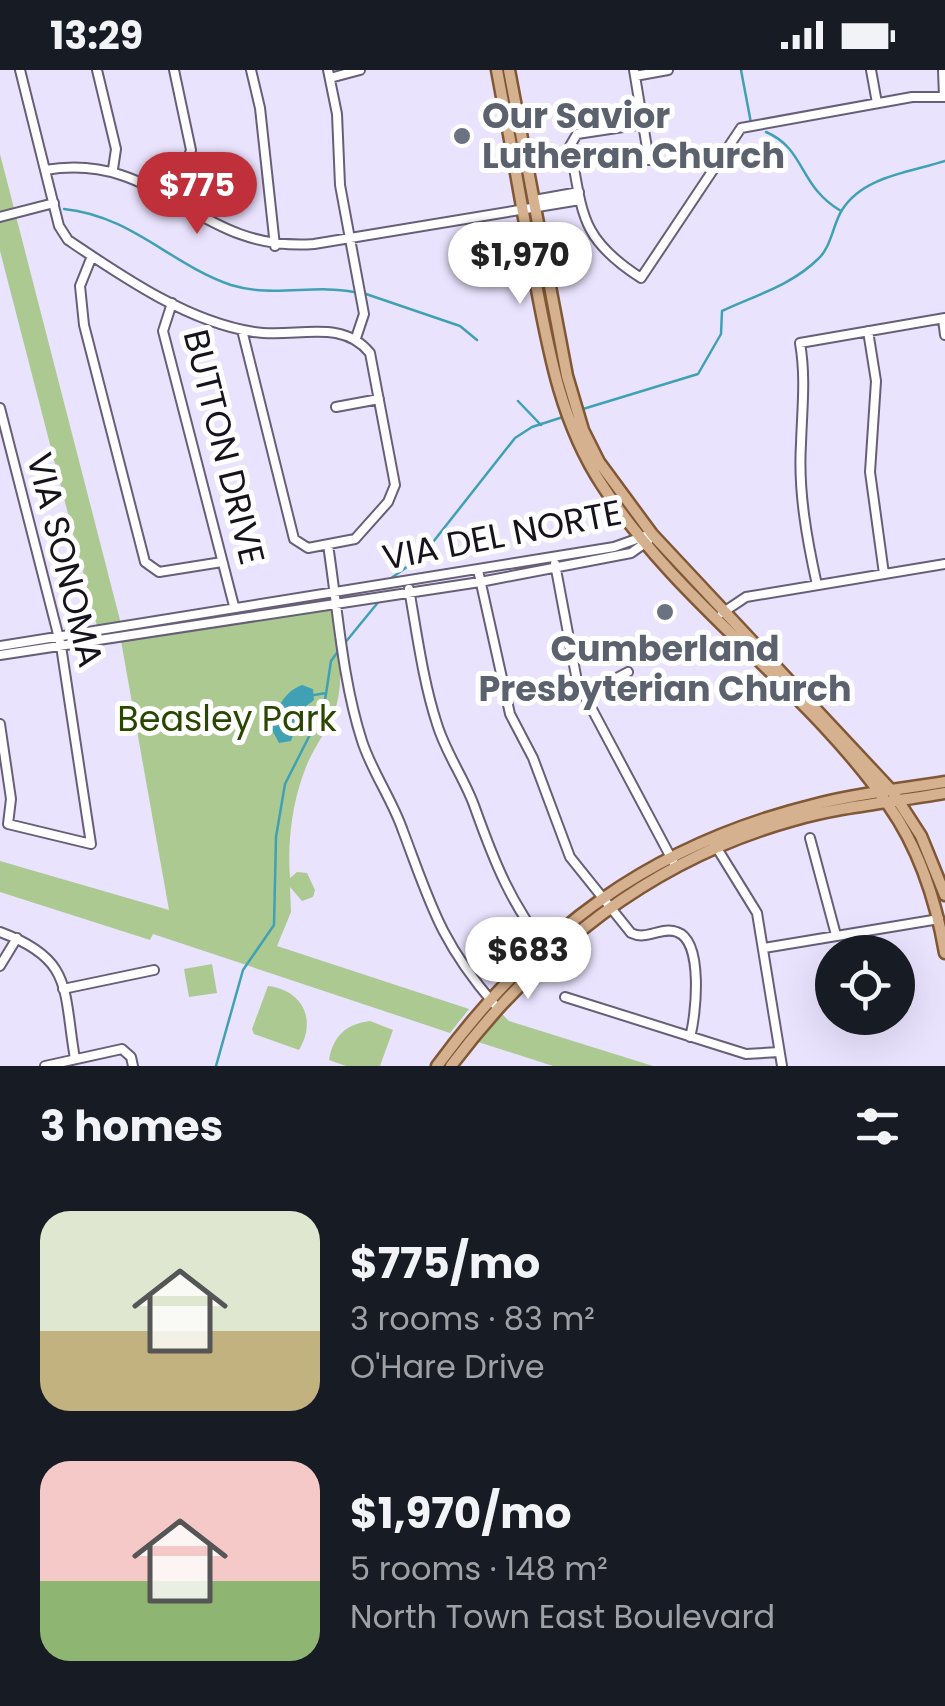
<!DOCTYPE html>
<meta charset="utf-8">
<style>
:root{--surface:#171b24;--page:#20242c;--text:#f1f3f6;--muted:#9ea1a6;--accent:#c0303b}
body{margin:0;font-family:Poppins,sans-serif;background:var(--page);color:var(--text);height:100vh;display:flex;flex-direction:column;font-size:38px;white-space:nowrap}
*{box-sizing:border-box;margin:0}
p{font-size:32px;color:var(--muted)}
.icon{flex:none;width:55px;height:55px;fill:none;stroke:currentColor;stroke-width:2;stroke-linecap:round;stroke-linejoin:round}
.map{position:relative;height:996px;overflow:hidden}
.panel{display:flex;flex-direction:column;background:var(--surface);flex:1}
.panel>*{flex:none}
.controls{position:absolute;left:815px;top:865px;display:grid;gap:20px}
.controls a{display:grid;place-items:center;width:100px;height:100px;border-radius:50%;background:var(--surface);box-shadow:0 10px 40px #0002;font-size:50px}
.price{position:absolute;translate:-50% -85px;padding:0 22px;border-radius:35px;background:#fff;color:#222;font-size:32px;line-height:65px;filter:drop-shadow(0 2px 5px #0008)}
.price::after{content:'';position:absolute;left:50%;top:60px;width:30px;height:22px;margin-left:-15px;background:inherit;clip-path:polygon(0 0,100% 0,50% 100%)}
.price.active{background:var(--accent);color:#fff}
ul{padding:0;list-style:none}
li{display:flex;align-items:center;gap:30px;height:250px;padding:0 40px}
li span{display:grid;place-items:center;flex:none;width:280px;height:200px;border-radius:30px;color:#555}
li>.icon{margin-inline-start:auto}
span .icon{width:120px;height:120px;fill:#fffc;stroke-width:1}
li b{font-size:42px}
h2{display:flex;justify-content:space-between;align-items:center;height:120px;padding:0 40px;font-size:42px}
.status{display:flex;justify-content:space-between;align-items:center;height:70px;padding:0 50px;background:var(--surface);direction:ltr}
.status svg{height:28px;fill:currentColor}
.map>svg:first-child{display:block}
.green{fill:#acc992}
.water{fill:#40a1b5}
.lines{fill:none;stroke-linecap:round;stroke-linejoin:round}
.stream{stroke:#40a1b5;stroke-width:2.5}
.minor-casing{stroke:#665f77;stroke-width:12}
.major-casing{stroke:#815836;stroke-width:15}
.minor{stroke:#fff;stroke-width:8}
.major{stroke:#d6b18f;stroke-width:10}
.worship-dot{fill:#6b7280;stroke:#fff;stroke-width:4}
.labels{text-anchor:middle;stroke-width:10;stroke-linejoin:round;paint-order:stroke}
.worship-label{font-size:35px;font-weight:bold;fill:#5b616d;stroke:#fff;text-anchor:start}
.street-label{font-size:35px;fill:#16131d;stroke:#fff}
.park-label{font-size:35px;fill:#294700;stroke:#fff}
</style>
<div class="status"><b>13:29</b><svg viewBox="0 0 49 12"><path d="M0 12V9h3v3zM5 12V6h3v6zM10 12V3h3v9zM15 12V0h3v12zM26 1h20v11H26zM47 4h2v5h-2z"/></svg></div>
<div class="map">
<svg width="945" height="996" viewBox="0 0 945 996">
<rect width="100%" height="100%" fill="#eae3fe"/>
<path class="green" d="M0 84 120 550 121 554 97 556 0 181Z
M327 540 333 542C338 574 346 611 334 643 327 660 316 675 308 692 293 727 287 769 290 808L297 802 307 803 315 820 313 827 302 831 290 817 291 842 277 876 469 939 450 963 153 864 150 870 0 822V791L169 840 121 571Z
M212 894 217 923 189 927 184 899Z
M268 916C303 920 317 950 299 980L254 964 252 959Z
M500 942 509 951 653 996H553L475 971Z
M370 951 393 960 380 996H346L329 990C333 966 346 954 370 951Z"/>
<path class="water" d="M302 615 313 619 314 630 301 640 291 671 279 673 272 660C275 641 283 622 302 615Z"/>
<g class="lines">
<path class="stream" d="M741 0 751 53
M766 62C806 79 798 116 841 141
M64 139C132 146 170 194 231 215 273 228 313 214 354 222
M366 224 460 256 477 270
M518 331 541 355
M583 339 698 304 721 264 722 241C754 226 792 215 818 189 831 178 833 154 842 140 863 106 911 102 945 91
M390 509 422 486 515 368 532 357 566 346
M141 559 321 530
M344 574 380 530
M314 625 326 623
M216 996 243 900 274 855 276 767 285 714 324 637 331 591 339 580"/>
<defs>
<path id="minor" d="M20 0 59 156 68 170C123 207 188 252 254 262 294 269 341 247 370 283L395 415 388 432 355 469 308 478 294 469 242 260
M97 0 116 79 113 99
M251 0 260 38 275 176
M328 0 337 44 340 115 364 244 356 268
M634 0 649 90
M871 0 877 33
M943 0 944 27
M635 6 668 0
M330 8 360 0
M643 54 577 64 570 76C583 144 579 168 641 208L741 58 912 27H945
M45 100C161 80 195 183 314 174L580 130
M174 131 191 80 174 0
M534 134 540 129 579 122
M0 147 54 133
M92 186 80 216 84 255 145 492 159 502 222 492
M172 233 163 261 234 536
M943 249 945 265
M868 261 876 311 870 402 884 504
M336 337 379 329
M0 338 61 576 91 774 8 754 11 729 0 654
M328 475C338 540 342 609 362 671 372 702 392 729 403 761 431 835 440 871 494 934
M555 494 577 611 676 797
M478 500 510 644 533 688 570 787 631 863C647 871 661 856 677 862 704 871 696 946 690 967
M817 515C807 470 798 421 801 374 802 339 806 308 800 273L945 248
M409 519C417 564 423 611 437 654 446 684 465 709 475 738 494 791 511 835 548 880
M722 543 746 527 945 494
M0 576 614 477 645 466
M0 585 480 512 631 483 648 471
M584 625 628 602
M810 768 836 865
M715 775 757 843 782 996
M0 862C74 889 63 920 75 989
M764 878 939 849
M0 896 17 868
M63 919 154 900
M565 927 746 984 779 982
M45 996 122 979 131 987 133 996"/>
<path id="major" d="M497 0C509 64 521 129 532 193 547 271 558 348 602 415 680 536 808 618 889 736 920 780 936 831 945 883
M509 0 567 306 583 360 599 392 652 464 892 721 921 766 945 825
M437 996C538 859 650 775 817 734 859 723 902 719 945 712
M451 996C538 880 652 789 794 750 843 736 894 732 945 723"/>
</defs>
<use href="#minor" class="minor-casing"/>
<use href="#major" class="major-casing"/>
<use href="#minor" class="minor"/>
<use href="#major" class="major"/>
</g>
<g class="worship-dot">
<circle cx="462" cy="66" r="10"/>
<circle cx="665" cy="542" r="10"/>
</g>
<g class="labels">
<g class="worship-label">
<text x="482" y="58">Our Savior<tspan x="482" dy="40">Lutheran Church</tspan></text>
<text x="665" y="591" text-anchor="middle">Cumberland<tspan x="665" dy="40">Presbyterian Church</tspan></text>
</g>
<g class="street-label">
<text transform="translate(224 377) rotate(76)" y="12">BUTTON DRIVE</text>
<text transform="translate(502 465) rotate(-11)" y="12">VIA DEL NORTE</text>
<text transform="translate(65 490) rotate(76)" y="12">VIA SONOMA</text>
</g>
<g class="park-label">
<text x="227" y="661">Beasley Park</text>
</g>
</g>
</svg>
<div class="controls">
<a><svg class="icon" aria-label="locate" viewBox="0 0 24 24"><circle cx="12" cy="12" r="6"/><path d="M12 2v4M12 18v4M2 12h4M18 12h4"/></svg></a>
</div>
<b class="price active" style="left:197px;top:167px">$775</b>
<b class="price" style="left:520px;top:237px">$1,970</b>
<b class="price" style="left:528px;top:932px">$683</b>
</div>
<section class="panel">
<h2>3 homes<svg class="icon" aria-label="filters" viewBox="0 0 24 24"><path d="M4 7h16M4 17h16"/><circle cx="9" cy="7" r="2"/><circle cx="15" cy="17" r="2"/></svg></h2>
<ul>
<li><span style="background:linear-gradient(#dfe7d0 60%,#c2b280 0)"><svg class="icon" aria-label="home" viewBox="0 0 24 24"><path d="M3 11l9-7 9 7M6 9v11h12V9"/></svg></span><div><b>$775/mo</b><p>3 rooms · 83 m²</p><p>O'Hare Drive</p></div></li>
<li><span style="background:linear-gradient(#f6c9c9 60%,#8fb573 0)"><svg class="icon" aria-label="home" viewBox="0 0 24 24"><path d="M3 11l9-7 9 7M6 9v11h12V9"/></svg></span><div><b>$1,970/mo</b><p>5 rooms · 148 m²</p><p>North Town East Boulevard</p></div></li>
</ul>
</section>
